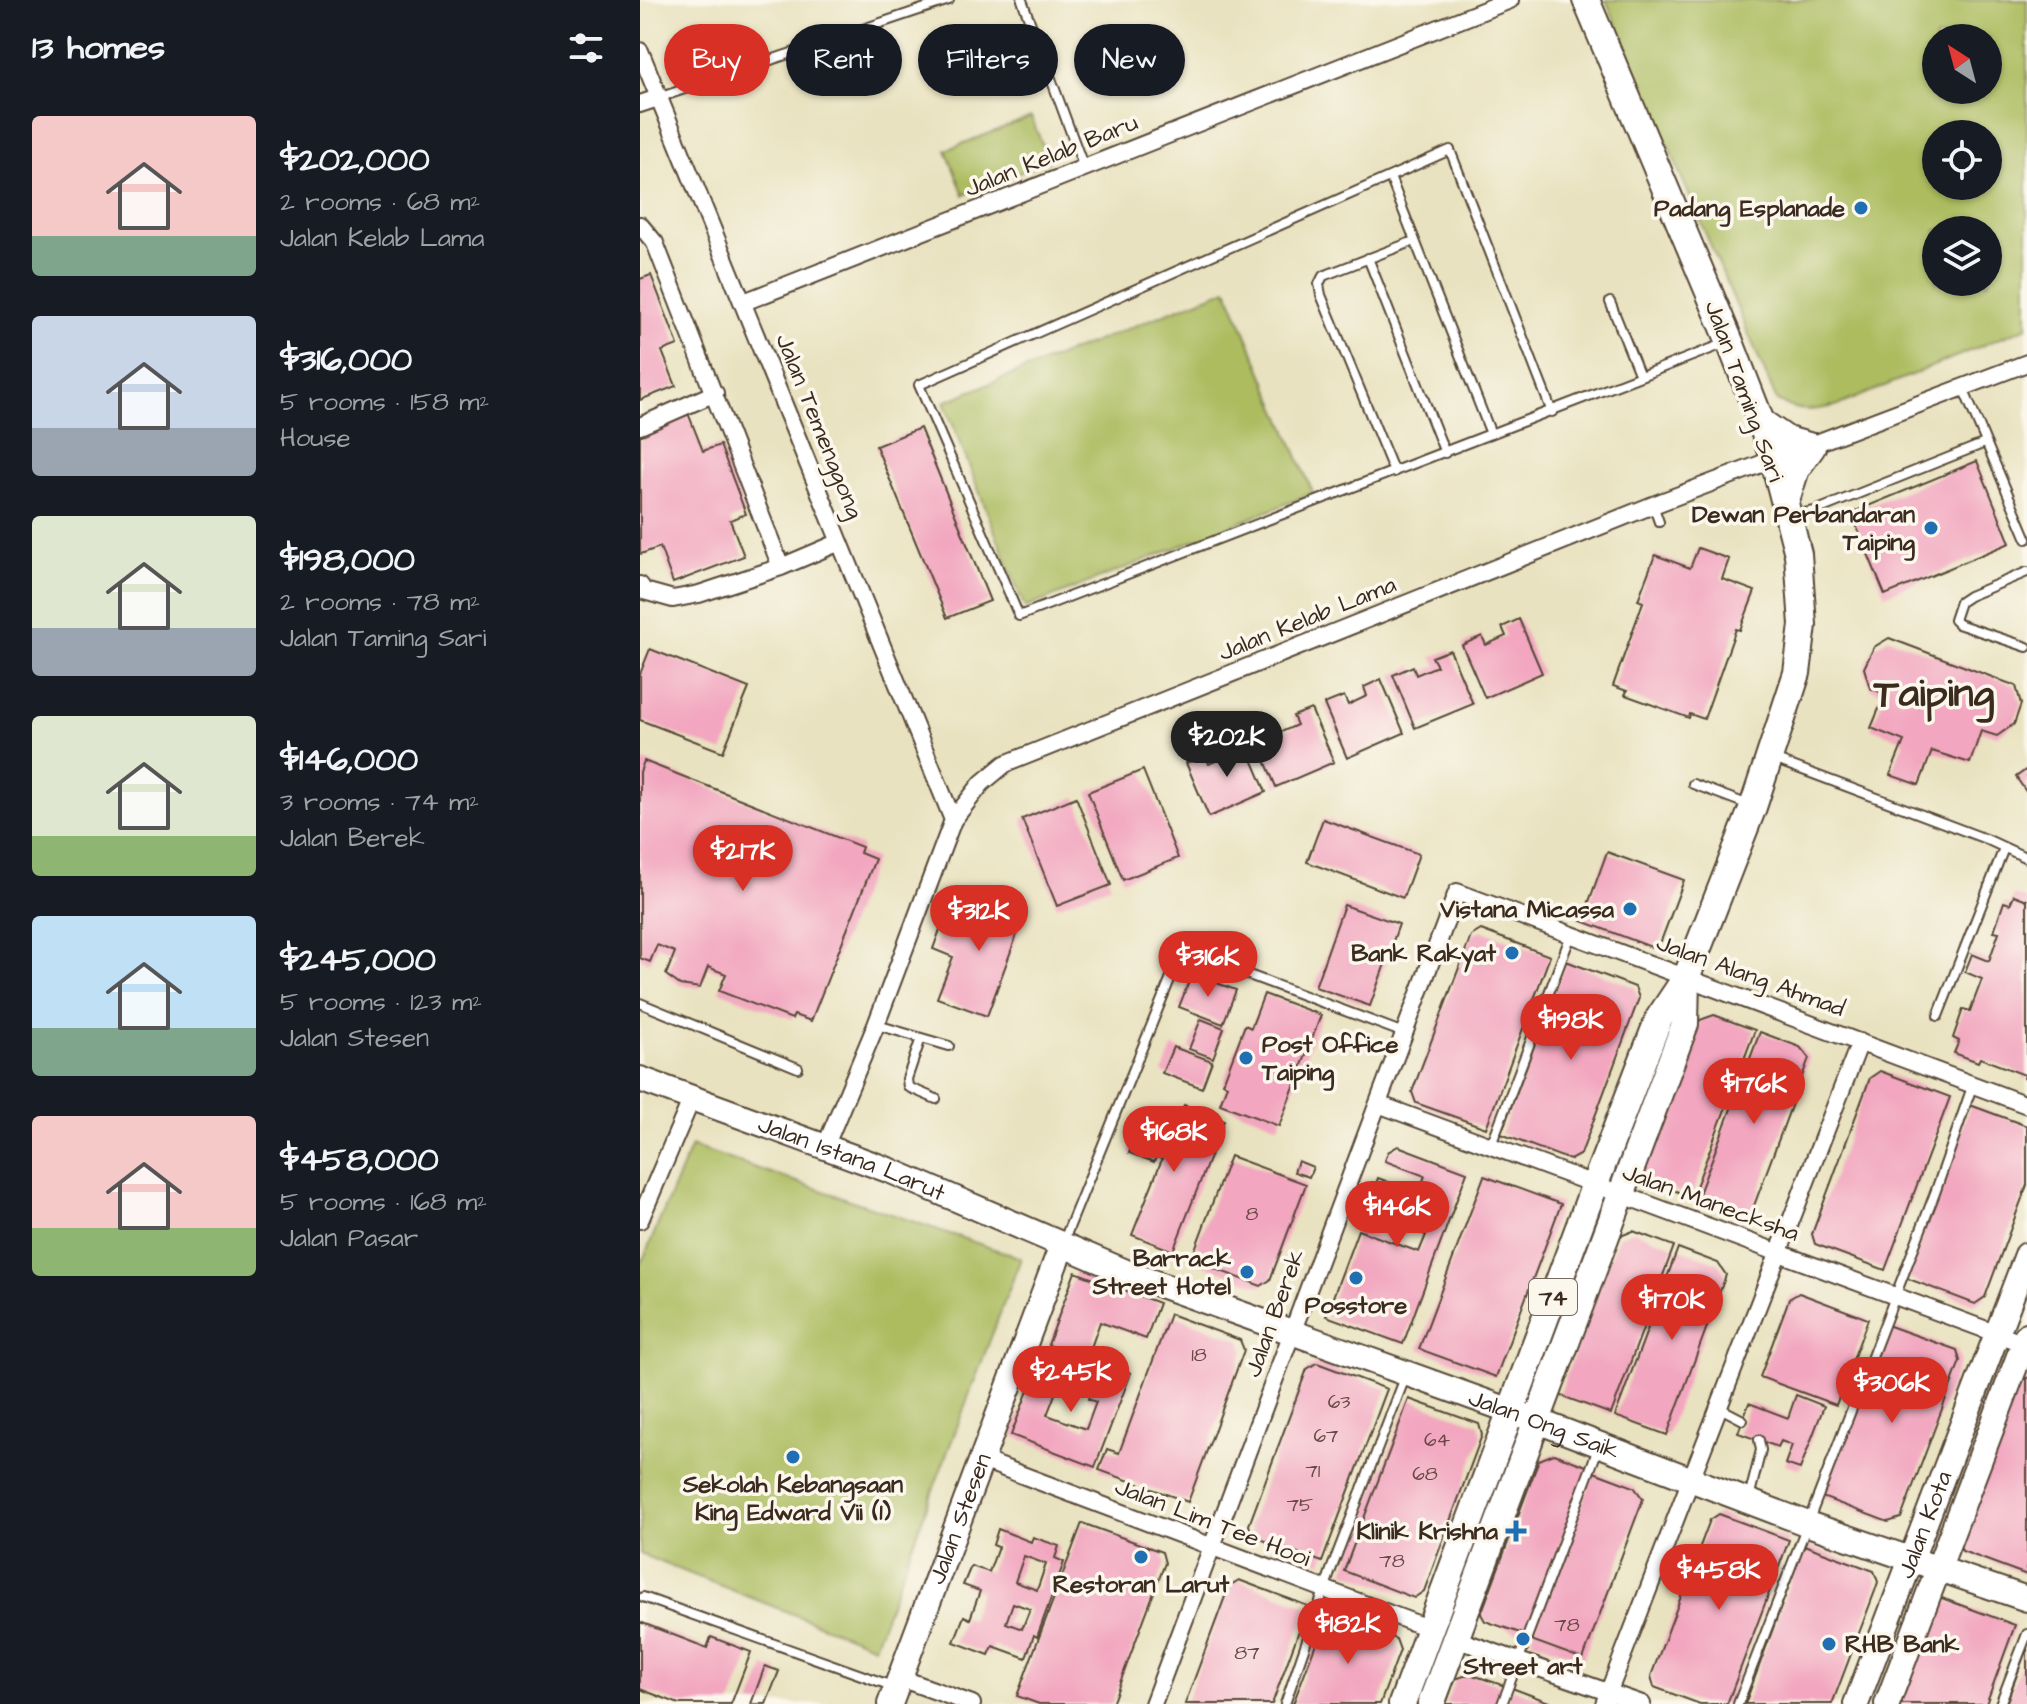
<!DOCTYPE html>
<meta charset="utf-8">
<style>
:root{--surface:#171b24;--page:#242831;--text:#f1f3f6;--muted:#9ea1a6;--accent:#d93025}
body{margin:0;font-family:"Architects Daughter",sans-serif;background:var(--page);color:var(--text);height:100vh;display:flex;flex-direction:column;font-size:30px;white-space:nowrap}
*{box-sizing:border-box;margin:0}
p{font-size:26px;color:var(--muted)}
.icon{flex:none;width:44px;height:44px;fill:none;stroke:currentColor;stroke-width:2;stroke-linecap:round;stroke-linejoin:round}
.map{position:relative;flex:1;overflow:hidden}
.side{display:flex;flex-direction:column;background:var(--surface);width:640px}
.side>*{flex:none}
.banner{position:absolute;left:24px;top:24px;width:760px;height:72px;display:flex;gap:16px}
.needle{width:52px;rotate:324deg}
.buttons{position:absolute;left:1282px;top:24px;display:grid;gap:16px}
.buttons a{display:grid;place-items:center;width:80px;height:80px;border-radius:50%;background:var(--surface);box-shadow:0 2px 6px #0004;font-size:40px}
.price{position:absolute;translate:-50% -68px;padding:0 18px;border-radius:28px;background:var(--accent);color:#fff;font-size:26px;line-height:52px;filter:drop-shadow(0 2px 4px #0008)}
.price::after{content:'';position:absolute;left:50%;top:48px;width:24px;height:18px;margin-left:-12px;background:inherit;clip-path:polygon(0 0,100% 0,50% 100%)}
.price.selected{background:#222;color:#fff}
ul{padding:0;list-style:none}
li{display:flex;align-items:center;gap:24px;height:200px;padding:0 32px}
li span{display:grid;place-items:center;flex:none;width:224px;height:160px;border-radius:8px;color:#555}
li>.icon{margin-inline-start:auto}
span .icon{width:96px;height:96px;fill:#fffc;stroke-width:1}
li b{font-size:34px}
h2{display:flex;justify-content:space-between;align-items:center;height:96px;padding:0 32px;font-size:34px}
.pill{padding:0 28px;border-radius:36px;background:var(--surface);box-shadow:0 2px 6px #0004;font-size:28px;line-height:72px}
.pill.selected{background:var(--accent);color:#fff}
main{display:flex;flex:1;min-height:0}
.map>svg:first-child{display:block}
.green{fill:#acbc5f;stroke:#74733e;stroke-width:2;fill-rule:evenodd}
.building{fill:#f2a6bf;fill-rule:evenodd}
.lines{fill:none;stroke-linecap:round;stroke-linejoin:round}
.service-casing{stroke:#554636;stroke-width:12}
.minor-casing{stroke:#554636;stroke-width:20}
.secondary-casing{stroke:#554636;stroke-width:28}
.primary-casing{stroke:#554636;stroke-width:30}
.service{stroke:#fff;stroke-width:8}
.minor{stroke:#fff;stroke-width:16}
.secondary{stroke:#fff;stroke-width:24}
.primary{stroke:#fff;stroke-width:26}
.poi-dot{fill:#1f6fb2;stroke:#fbf7ec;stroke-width:3}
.labels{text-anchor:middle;stroke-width:7;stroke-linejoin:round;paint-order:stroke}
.number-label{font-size:20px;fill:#694946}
.shield{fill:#fbf7ec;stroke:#75685c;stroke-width:2}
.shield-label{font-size:22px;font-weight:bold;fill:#3b2a1e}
.street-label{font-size:24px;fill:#3b2a1e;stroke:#fbf7ec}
.poi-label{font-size:24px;font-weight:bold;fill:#3b2a1e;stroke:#fbf7ec;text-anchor:end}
.town-label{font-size:40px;font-weight:bold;fill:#3b2a1e;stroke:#fbf7ec}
</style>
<main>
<section class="side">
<h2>13 homes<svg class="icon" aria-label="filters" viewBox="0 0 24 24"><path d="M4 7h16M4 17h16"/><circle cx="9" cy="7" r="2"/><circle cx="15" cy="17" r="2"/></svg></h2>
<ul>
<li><span style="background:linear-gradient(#f6c9c9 75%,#7fa58c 0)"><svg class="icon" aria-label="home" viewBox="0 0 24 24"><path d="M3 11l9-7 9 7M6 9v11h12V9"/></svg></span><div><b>$202,000</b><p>2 rooms · 68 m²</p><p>Jalan Kelab Lama</p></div></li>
<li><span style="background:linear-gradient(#c9d6e8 70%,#9aa5b1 0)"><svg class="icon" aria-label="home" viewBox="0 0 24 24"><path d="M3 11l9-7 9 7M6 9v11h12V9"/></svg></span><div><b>$316,000</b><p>5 rooms · 158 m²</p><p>House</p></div></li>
<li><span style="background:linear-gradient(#dfe7d0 70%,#9aa5b1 0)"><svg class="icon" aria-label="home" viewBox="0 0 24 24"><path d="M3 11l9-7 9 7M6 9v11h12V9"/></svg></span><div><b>$198,000</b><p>2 rooms · 78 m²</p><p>Jalan Taming Sari</p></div></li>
<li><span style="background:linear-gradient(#dfe7d0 75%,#8fb573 0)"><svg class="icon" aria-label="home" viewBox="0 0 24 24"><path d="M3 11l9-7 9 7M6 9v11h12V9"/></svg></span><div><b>$146,000</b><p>3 rooms · 74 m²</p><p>Jalan Berek</p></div></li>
<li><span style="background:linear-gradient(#bfe0f5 70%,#7fa58c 0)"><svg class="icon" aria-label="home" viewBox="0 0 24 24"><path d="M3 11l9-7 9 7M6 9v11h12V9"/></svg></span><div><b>$245,000</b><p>5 rooms · 123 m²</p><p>Jalan Stesen</p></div></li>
<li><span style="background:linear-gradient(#f6c9c9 70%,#8fb573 0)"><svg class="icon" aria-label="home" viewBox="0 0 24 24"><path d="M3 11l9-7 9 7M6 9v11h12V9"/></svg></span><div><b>$458,000</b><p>5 rooms · 168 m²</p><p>Jalan Pasar</p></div></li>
</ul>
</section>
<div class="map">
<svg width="1387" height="1704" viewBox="0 0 1387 1704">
<rect width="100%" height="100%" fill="#fbf7ec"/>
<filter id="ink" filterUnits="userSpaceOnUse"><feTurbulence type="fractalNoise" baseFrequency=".0125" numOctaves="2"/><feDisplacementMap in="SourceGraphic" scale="16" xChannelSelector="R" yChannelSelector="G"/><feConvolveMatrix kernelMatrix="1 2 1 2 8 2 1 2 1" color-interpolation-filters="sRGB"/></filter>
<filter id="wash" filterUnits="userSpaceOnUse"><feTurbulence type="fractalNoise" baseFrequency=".006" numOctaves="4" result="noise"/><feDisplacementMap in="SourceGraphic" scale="32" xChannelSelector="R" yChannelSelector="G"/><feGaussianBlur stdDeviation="1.8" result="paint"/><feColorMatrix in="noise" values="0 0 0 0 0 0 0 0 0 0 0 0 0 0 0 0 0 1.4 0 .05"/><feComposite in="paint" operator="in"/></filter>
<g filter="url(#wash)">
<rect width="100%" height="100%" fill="#e9e2c0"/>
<path class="green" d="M966 0H1387V327L1199 405C1175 411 1159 413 1137 401ZM1348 38V90H1296V38ZM1348 134V186H1296V134ZM1348 230V282H1296V230Z
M391 117 409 161 324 195 306 150Z
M587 289 673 493 385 608 304 402Z
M51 1146 381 1258 234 1646 0 1554V1267Z"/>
<g id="blocks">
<path class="building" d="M11 275 38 345 22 351 36 386 0 400V279Z
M48 413 63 451 80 445 106 514 90 520 104 556 33 583 20 547 1 554 0 551V432Z
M280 428 350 601 307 618 236 446Z
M1337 461 1370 543 1245 595 1211 513Z
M1058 548 1089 559 1082 579 1115 591 1100 630 1096 629 1064 719 1050 714 1049 718 985 695 987 691 973 686 1003 602 998 600 1015 555 1050 568Z
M879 619 902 673 845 698 822 645 842 636 846 645 866 636 862 627Z
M1249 638 1376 686 1381 704 1374 724 1357 736 1341 731 1330 763 1292 751 1279 785 1250 775 1264 741 1231 728 1245 694 1230 688 1224 668 1234 647Z
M10 649 109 688 83 752 0 720V674Z
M810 650 833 704 775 728 753 675 773 666 776 675 797 666 792 657Z
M741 679 764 733 707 758 684 704 704 696 708 705 727 696 724 687Z
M671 709 694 762 636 787 614 734 634 725 637 734 657 725 653 716Z
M603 738 626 792 569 817 546 763 565 755 569 764 589 755 585 746Z
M4 761 222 847 220 853 235 859 171 1021 154 1015 152 1019 79 991 86 974 68 967 60 988 40 985 26 975 35 952 17 945 10 962 0 958V772Z
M1387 769V793L1376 777Z
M503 770 538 858 483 880 448 792Z
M436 797 471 885 417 906 382 819Z
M683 819 779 854 763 898 667 862Z
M967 852 1044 880 1021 941 1011 947 942 921Z
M338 893 386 910 347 1016 297 998 313 957 293 949 302 924 324 931Z
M1374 895 1387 900V1080L1384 1078 1385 1075 1340 1058 1338 1062 1314 1053 1319 1041 1313 1038 1323 1009 1330 1011 1342 979 1325 972 1332 954 1349 961 1359 932 1354 931 1364 902 1370 904Z
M704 905 759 924 730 1006 675 987Z
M841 930 910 956 846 1128 776 1103 772 1092 831 936Z
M926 961 995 987 999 998 941 1154 930 1160 861 1134Z
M552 974 596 990 583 1024 539 1007Z
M624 994 681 1015 639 1126 580 1104 587 1085 583 1083 605 1025 611 1028Z
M1074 1015 1115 1030 1052 1197 1000 1178 1060 1020Z
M561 1019 584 1028 573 1058 549 1049Z
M1120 1032 1160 1047 1169 1058 1109 1219 1057 1199Z
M533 1047 572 1061 562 1088 522 1073Z
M1240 1071 1310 1097 1245 1270 1175 1244 1172 1234 1230 1078Z
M544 1105 584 1121 533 1251 492 1235 522 1159 516 1157 514 1162 489 1153 500 1126 526 1135 524 1140 530 1143Z
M1330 1105 1387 1126V1185L1345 1297 1335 1304 1266 1278Z
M758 1146 827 1172 763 1344 686 1316 718 1230 779 1252 786 1235 725 1213 738 1178 778 1193 785 1176 745 1161 748 1152Z
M590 1156 666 1184 630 1280 621 1286 551 1260Z
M658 1161 673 1167 669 1177 654 1172Z
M844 1176 921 1204 856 1377 779 1349Z
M993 1231 1034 1246 971 1414 919 1395 978 1237Z
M1038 1248 1078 1263 1086 1275 1027 1435 975 1416Z
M435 1272 519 1303 506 1339 460 1322 447 1359 408 1345Z
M1159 1293 1228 1319 1196 1405 1120 1377 1149 1299Z
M530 1314 600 1340 604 1350 548 1502 459 1470 467 1449 479 1453Z
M1247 1325 1317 1350 1320 1361 1261 1518 1248 1522 1182 1497Z
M399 1362 424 1371 407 1415 446 1429 456 1402 448 1399 462 1362 491 1373 455 1467 371 1435Z
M677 1363 747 1389 682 1562 612 1536 609 1525 667 1369Z
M1387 1378V1575L1322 1551 1318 1540 1376 1384Z
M1156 1395 1184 1406 1160 1469 1145 1464 1152 1445 1141 1441 1138 1447 1098 1433 1109 1403 1148 1418Z
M769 1399 839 1424 842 1435 784 1591 774 1598 704 1571Z
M914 1454 949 1467 886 1635 845 1621 841 1614 899 1460Z
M954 1472 994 1487 1003 1499 943 1659 891 1640Z
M1079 1514 1149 1540 1087 1704H1060L1014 1687 1011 1676 1070 1520Z
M442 1523 522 1552 525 1563 472 1704H399L377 1696Z
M358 1529 391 1542 393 1537 419 1546 415 1558 424 1562 397 1637 394 1635 386 1658 353 1646 349 1655 314 1642 324 1616 330 1619 340 1591 323 1585 331 1566 349 1572 358 1547 353 1545ZM384 1556 406 1564 397 1590 375 1582ZM373 1603 390 1609 382 1629 366 1623Z
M1164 1545 1234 1571 1238 1582 1235 1591 1192 1704H1105Z
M599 1580 668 1606 632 1704H545L589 1586Z
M1299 1597 1375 1625 1346 1704H1259Z
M687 1614 756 1639 760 1650 740 1704H653Z
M0 1622 67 1648 71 1637 111 1652 91 1704H39L0 1689Z
M1387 1648V1704H1366Z
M125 1666 139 1671 126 1704H111Z
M830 1674 865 1686 858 1704H806L815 1679Z
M872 1688 914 1704H866Z"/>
</g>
</g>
<g filter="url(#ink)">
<use href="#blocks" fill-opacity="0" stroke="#554636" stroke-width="2"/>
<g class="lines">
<defs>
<path id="service" d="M382 0 444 168
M18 98 309 0
M750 177 851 434
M728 258 805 453
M970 302 1000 376
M1323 388 1387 539
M912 412 810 150 279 385 379 616 1086 343
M754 472 681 295 679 284 683 276 774 241
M1013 505 1019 522
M1154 515 1175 511 1345 443
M1387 572 1329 596 1320 602 1314 620 1318 624 1387 647
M1131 758 1346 839 1387 858
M1053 784 1109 805
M0 1003 158 1068
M1298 1016 1364 848
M237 1025 309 1046
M281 1038 267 1079 268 1087 296 1099
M851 1145 931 935
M424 1240 542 950 764 1033
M1080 1408 1103 1420
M1109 1498 1121 1450 1119 1440
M3 1597 252 1686
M645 1704 691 1570 766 1375
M862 1704 959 1446
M1098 1704 1295 1193 1333 1084
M1360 1704 1387 1634"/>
<path id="minor" d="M0 51 313 820
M0 104 18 98
M0 225 15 243 141 567
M104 302 870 0
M0 426 75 393
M0 585 4 591 33 599 59 594 141 567 200 542
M738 1104 1387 1345
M185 1147 236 1025 313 820 342 783 365 764 1013 505 1387 363
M0 1220 52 1098
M340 1459 790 1629
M816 1639 1002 1704
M260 1678 332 1704
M513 1704 817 892 1387 1105
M964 1704 1220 1042"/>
<g id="secondary">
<path id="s1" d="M0 1079 251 1171 493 1275 871 1411 1168 1524 1387 1599"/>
<path id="s2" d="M250 1704 422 1245"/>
<path id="s3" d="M1216 1704 1387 1255"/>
<path d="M1247 1704 1387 1335"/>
</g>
<path id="primary" d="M1121 422 1147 440 1172 447 1156 469 1145 503
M762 1704 955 1184 1019 1018 1047 976 1113 807 1157 673 1163 625 1158 554 1134 461 1121 422 1090 342 946 0
M791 1704 1045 1024 1046 977"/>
</defs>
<use href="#service" class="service-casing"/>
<use href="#minor" class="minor-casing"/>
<use href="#secondary" class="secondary-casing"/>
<use href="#primary" class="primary-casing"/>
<use href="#service" class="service"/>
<use href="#minor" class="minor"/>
<use href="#secondary" class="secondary"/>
<use href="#primary" class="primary"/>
</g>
</g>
<g class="poi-dot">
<circle cx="1221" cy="208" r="8"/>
<circle cx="1291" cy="528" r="8"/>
<circle cx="990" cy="909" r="8"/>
<circle cx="872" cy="953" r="8"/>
<circle cx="606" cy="1058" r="8"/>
<circle cx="607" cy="1272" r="8"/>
<circle cx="716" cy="1278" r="8"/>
<circle cx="153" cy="1457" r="8"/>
<path d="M872 1519h8v8h8v8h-8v8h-8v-8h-8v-8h8z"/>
<circle cx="501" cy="1557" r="8"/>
<circle cx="883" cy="1639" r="8"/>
<circle cx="1189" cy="1644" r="8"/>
</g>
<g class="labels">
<g class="number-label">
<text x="612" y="1220">8</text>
<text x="559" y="1361">18</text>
<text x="699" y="1408">63</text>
<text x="686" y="1442">67</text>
<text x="797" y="1446">64</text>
<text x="673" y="1477">71</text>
<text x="785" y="1480">68</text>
<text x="660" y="1511">75</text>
<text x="752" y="1567">78</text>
<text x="927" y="1631">78</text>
<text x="607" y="1659">87</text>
</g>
<rect class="shield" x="889" y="1279" width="48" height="36" rx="6"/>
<g class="shield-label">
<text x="913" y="1305">74</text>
</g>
<g class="street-label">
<text transform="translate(411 155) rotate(-22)" y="8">Jalan Kelab Baru</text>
<text transform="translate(1105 391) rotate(70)" y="8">Jalan Taming Sari</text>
<text transform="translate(180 426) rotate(68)" y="8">Jalan Temenggong</text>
<text transform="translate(667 618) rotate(-22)" y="8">Jalan Kelab Lama</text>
<text transform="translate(1111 975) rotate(20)" y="8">Jalan Alang Ahmad</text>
<text dy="8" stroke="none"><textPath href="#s1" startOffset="226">Jalan Istana Larut</textPath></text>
<text transform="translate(1071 1202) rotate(20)" y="8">Jalan Manecksha</text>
<text transform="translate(634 1313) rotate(-70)" y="8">Jalan Berek</text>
<text dy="8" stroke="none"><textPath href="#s1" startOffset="968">Jalan Ong Saik</textPath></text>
<text dy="8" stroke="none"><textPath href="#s2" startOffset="198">Jalan Stesen</textPath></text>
<text transform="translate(573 1522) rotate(21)" y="8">Jalan Lim Tee Hooi</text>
<text dy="8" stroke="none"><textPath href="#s3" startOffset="192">Jalan Kota</textPath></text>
</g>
<g class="poi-label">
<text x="1205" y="216">Padang Esplanade</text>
<text x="1275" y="522">Dewan Perbandaran<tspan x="1275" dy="28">Taiping</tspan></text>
<text x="974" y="917">Vistana Micassa</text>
<text x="856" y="961">Bank Rakyat</text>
<text x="622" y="1052" text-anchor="start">Post Office<tspan x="622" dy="28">Taiping</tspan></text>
<text x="591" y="1266">Barrack<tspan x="591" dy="28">Street Hotel</tspan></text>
<text x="716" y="1313" text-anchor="middle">Posstore</text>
<text x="153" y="1492" text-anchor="middle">Sekolah Kebangsaan<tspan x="153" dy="28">King Edward Vii (1)</tspan></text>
<text x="858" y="1539">Klinik Krishna</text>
<text x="501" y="1592" text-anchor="middle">Restoran Larut</text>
<text x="1205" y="1652" text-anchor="start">RHB Bank</text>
<text x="883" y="1674" text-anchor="middle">Street art</text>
</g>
<g class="town-label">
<text x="1294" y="706">Taiping</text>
</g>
</g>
</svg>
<div class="buttons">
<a><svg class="needle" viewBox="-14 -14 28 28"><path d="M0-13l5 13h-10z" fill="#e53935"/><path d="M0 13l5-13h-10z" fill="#9ea1a6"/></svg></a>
<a><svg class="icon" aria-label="locate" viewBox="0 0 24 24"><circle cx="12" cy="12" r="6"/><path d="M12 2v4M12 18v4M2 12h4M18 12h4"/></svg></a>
<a><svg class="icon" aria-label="layers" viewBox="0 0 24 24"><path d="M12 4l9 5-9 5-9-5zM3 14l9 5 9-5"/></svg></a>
</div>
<b class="price selected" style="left:587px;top:779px">$202K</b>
<b class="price" style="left:103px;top:893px">$217K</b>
<b class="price" style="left:339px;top:953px">$312K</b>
<b class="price" style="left:568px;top:999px">$316K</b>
<b class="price" style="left:931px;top:1062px">$198K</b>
<b class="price" style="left:1114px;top:1126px">$176K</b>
<b class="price" style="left:534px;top:1174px">$168K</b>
<b class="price" style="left:757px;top:1249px">$146K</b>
<b class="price" style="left:1032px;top:1342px">$170K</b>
<b class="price" style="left:431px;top:1414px">$245K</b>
<b class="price" style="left:1252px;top:1425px">$306K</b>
<b class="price" style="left:1079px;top:1612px">$458K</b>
<b class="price" style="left:708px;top:1666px">$182K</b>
<div class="banner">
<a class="pill selected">Buy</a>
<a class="pill">Rent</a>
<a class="pill">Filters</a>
<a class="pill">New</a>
</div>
</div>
</main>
